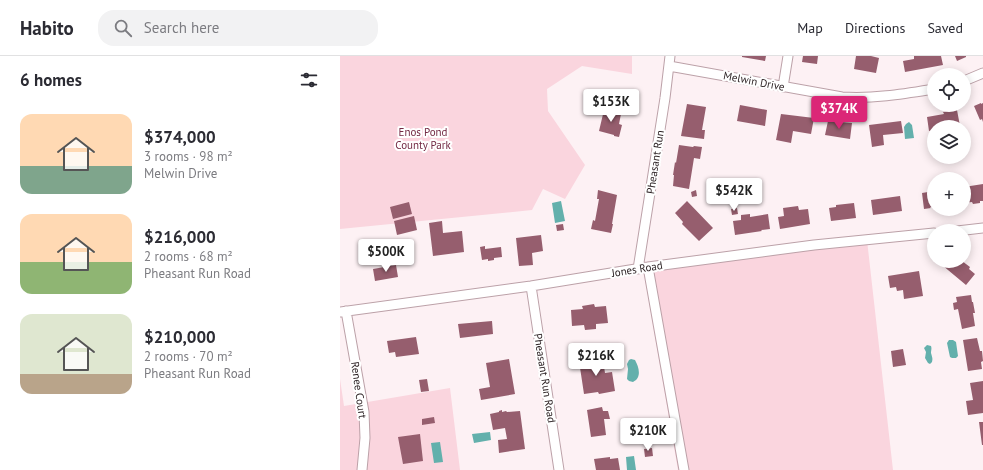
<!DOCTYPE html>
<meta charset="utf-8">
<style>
:root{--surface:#fff;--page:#f2f2f3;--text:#2b2b33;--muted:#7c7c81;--line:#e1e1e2;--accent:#db2777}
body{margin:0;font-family:"PT Sans",sans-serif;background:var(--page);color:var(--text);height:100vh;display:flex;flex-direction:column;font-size:15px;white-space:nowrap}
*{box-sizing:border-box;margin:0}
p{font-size:13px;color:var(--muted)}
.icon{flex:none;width:22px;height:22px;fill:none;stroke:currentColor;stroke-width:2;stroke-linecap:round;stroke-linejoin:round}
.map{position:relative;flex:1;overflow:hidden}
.panel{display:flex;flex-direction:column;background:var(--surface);width:340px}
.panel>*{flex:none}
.tools{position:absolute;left:587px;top:12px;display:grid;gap:8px}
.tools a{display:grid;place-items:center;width:44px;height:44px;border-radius:50%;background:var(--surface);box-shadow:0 2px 10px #0003;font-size:20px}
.price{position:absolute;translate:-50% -34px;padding:0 9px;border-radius:4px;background:#fff;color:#222;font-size:13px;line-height:26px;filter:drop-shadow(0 1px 2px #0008)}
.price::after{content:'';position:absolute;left:50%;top:24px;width:12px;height:9px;margin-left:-6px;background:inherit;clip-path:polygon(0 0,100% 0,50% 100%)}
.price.current{background:var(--accent);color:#fff}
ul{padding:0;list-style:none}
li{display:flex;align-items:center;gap:12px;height:100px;padding:0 20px}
li span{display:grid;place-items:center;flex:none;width:112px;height:80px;border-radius:12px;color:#555}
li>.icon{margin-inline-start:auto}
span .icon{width:48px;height:48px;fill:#fffc;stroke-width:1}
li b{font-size:17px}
h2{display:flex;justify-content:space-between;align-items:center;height:48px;padding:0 20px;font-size:17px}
header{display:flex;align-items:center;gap:24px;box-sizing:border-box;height:56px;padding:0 20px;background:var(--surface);border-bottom:1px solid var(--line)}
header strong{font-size:19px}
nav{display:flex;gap:22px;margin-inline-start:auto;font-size:14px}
.search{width:280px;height:36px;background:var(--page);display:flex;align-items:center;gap:10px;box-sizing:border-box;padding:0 14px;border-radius:16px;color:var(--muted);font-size:15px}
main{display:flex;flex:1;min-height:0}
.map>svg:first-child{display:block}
.green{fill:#fad5de}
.water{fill:#63b0ac}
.building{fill:#965e6e}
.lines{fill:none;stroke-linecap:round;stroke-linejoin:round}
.street-casing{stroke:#bca1a8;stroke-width:11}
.street{stroke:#fff;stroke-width:9}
.labels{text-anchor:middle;stroke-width:4;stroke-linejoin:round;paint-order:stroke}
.street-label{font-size:11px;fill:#2c2224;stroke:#fff}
.park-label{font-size:11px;fill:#732a44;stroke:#fff}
</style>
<header>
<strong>Habito</strong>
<div class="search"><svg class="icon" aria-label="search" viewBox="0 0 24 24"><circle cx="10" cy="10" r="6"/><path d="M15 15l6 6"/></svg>Search here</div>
<nav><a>Map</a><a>Directions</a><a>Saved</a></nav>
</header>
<main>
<section class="panel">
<h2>6 homes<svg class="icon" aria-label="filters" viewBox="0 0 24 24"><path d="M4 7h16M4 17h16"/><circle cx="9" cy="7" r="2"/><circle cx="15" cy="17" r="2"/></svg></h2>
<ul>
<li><span style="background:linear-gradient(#ffd9b3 65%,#7fa58c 0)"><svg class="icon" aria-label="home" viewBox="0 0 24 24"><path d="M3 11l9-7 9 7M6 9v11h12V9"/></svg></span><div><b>$374,000</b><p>3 rooms · 98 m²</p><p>Melwin Drive</p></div></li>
<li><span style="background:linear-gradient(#ffd9b3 60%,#8fb573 0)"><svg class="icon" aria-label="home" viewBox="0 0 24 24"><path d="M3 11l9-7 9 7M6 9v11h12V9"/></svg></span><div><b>$216,000</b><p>2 rooms · 68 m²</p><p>Pheasant Run Road</p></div></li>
<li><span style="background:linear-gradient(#dfe7d0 75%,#b9a48a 0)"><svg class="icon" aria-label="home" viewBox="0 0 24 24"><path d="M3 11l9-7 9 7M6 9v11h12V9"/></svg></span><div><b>$210,000</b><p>2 rooms · 70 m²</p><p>Pheasant Run Road</p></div></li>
</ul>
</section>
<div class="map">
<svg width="643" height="414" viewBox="0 0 643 414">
<rect width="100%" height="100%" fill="#fdf1f4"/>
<path class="green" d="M0 0H292V18L242 10 207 33 208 55 245 109 225 143 203 133 192 154 0 173Z
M527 184 553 414H338L303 211Z
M0 323 4 350 110 332 120 414H0Z"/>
<path class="water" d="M569 66 572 69 574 82 565 83 564 71 566 68Z
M221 145 225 165 215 167 212 147Z
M609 284H613L616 286 618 300 616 302H612L610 301 607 287Z
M587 289 591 290C592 293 591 294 591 297 592 301 593 302 592 306L590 308 588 307 585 302 586 296 584 292Z
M291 303 295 304C299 311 302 322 293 326L289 325 287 323 288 313 287 308 289 304Z
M150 376 151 384 134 387 132 378Z
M100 386 103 406 94 407 91 387Z
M294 400 296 414H287L286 401Z"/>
<path class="building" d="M402 0H426L425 5 402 1Z
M463 0H478L477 8 462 6Z
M516 0H531L539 2 536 17 514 13Z
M574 0H601L603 9 565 16 563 5 574 3Z
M615 0H626V1L617 5Z
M641 47V48L643 47V66L642 63 640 64 634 50Z
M347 48 366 51 362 74H365L364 83 341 80Z
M400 49 427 54 425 70 397 65Z
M264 54 281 58 279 68 282 69 279 81 274 80V79L259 75Z
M617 54 620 70 612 71H594V74L589 75 587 61 604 58 603 56Z
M441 58 474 62 471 78 453 75 451 87 436 84Z
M488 65 512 67 510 83 485 79Z
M561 65 563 77 543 79 544 89 532 91 529 69Z
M339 89 353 91 354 90 362 91 360 103 354 102 349 133 333 130 334 119H333L335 106 336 107Z
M643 128V145H640V147L633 148 632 146 624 147V131Z
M258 134 277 139 272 168H273L271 177 251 173 253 164 255 165 259 143H257Z
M356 134 357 140 352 141 351 136Z
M594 135V151H590L591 152 584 153 582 137Z
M560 140 562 155 533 159 531 144Z
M347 145 373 172 359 185 342 168 343 166 335 157Z
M69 146 72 158 53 163 50 151Z
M514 147 516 162 491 165 489 152 496 151V149Z
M458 150 459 154 468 153 470 168 440 173 438 161 444 160 443 152Z
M397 152 398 158 392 159 391 153Z
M410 158V161L428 158 430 173 421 174 422 175 395 179 393 165 401 164V159Z
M74 160 77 174 57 179 54 165Z
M102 165 103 177 122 175 124 196 93 200 89 167Z
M223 168 224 174 217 175 216 169Z
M201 179 203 195 192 197 193 209 179 210 176 182Z
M145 190V193L161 191 162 201 154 202V204L148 205V203L142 204 140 191Z
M605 205H619L621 207 622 205 630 211 629 213 635 218 626 229 602 209Z
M56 209 58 221 35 225 33 213Z
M579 215 583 240 564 243 563 234 557 235 556 231 550 232 548 220Z
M631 239 632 246H633L635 257H633L635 270 622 273 618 253 614 254 613 247 617 246 616 241Z
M254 248 255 251 266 250 268 267 256 268V273L245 274 244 269 232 270 231 254 243 253 242 250Z
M152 265 153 278 120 282 118 268Z
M76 281 79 298 56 301 55 296 49 297 47 285Z
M637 282 640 295H642L643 305 641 306 642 313 628 315 623 284Z
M262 291V297L251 298 250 293Z
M563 293 566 309 553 311 551 295Z
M255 302V305L263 304 265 317 272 316 275 335 259 338 258 336 244 338 239 305Z
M169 303 175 338 141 344 139 333 150 331 146 307Z
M87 323 89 335 81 336 79 324Z
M643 325V357L628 359 626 345 633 344 630 327Z
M262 351 263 355H268L270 363H264L266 379 251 381 247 354Z
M162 354V356L166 355 167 356 180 355 185 393 159 397 158 384 167 383 165 372 153 374 150 358 159 356V355Z
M94 361 95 367 82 369V363Z
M639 366H643V389H642Z
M80 378 83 405 63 408 58 381Z
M312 392 313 400 305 401 304 393Z
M270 401V403L278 402 280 414H256L254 403Z"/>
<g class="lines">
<defs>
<path id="street" d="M329 10 502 41C534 43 563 38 594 33
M624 25 643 17
M443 31 448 0
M617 175 643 172
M308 211 344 414
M298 213 325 42 330 0
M191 230 219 414
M6 255 24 356 25 382 22 414
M0 256 191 230 308 211 474 189 594 177"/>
</defs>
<use href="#street" class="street-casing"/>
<use href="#street" class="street"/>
</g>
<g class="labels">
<g class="street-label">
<text transform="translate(414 25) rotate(11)" y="4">Melwin Drive</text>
<text transform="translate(315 106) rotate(-81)" y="4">Pheasant Run</text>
<text transform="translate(297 213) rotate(-9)" y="4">Jones Road</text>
<text transform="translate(205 322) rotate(81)" y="4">Pheasant Run Road</text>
<text transform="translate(19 334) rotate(82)" y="4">Renee Court</text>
</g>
<g class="park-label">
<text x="83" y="80">Enos Pond<tspan x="83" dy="13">County Park</tspan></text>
</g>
</g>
</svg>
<div class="tools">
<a><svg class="icon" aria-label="locate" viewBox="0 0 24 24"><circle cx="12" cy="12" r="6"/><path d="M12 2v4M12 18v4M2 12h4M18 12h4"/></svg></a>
<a><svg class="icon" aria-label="layers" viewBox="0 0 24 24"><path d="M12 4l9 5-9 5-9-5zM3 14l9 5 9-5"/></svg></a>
<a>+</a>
<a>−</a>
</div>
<b class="price" style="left:271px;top:67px">$153K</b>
<b class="price current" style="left:499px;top:74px">$374K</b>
<b class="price" style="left:394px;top:156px">$542K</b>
<b class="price" style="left:46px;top:217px">$500K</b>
<b class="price" style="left:256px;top:321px">$216K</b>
<b class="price" style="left:308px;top:396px">$210K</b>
</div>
</main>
